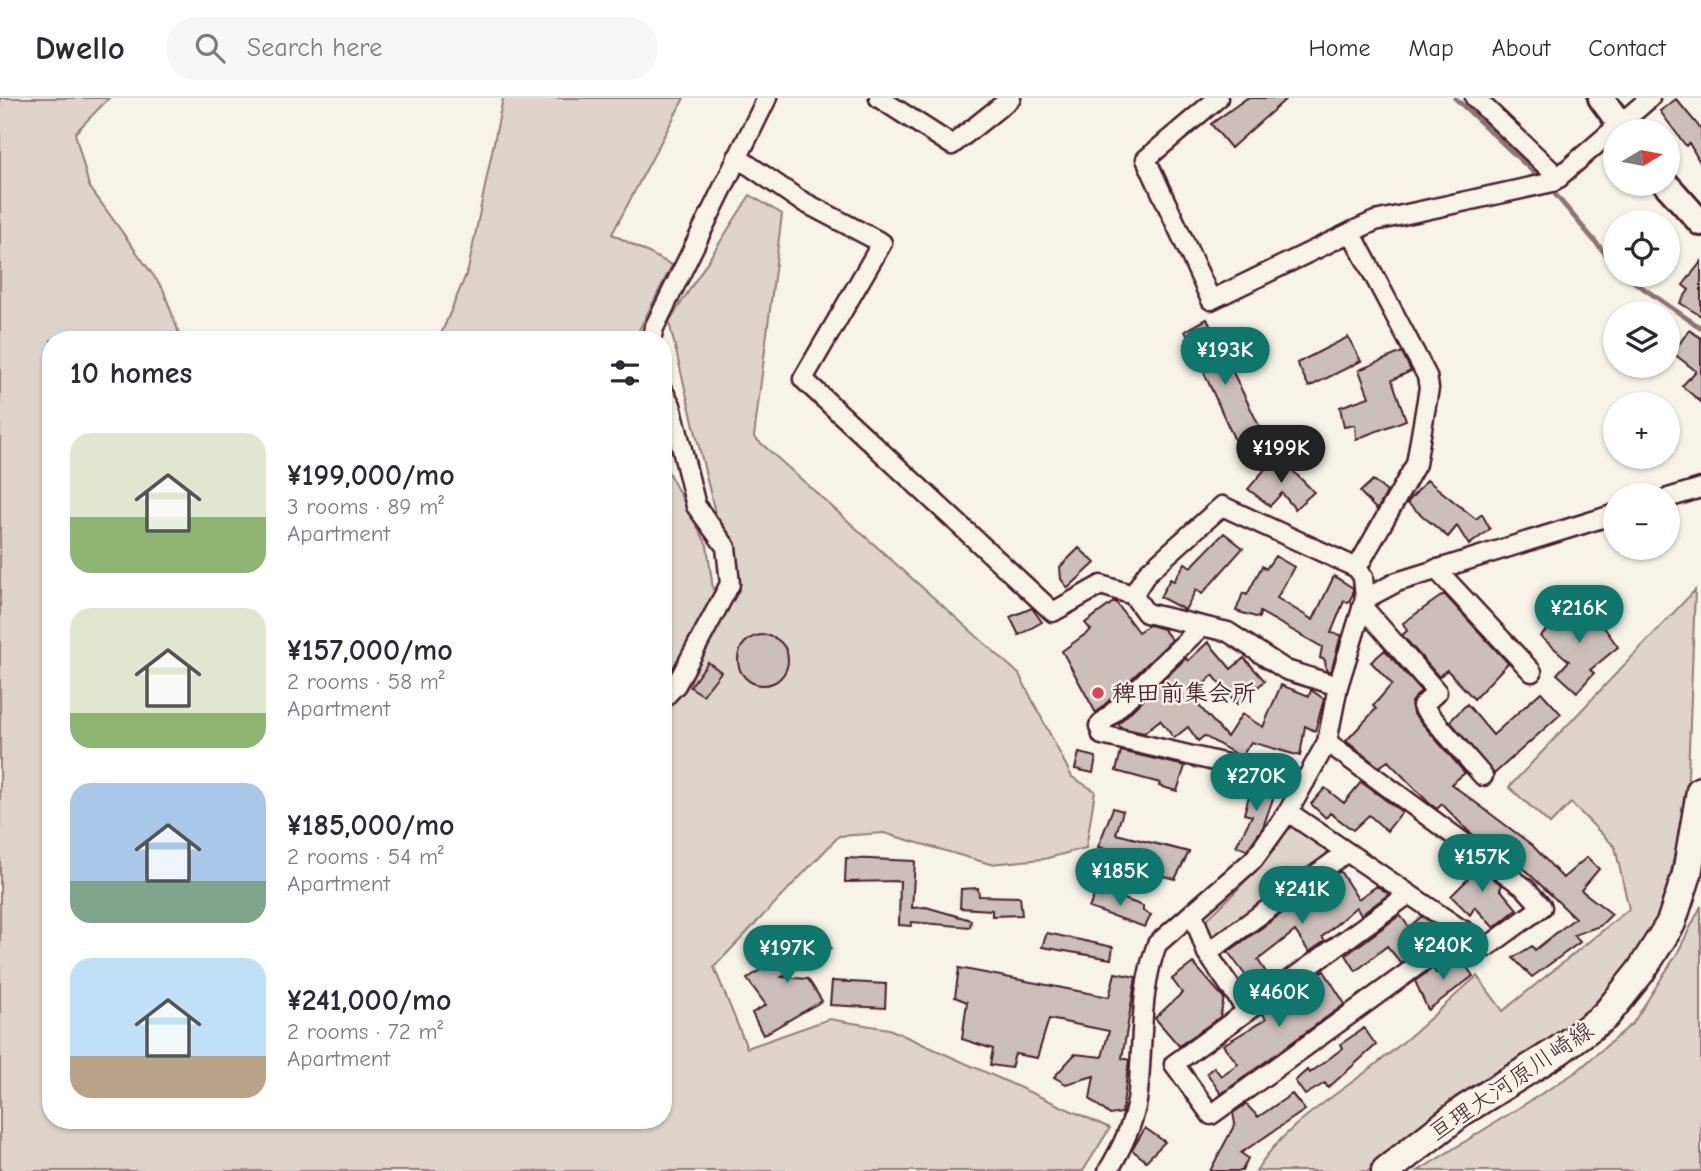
<!DOCTYPE html>
<meta charset="utf-8">
<style>
:root{--surface:#fff;--page:#f7f7f7;--text:#2b2b33;--muted:#7c7c81;--line:#e1e1e2;--accent:#0f766e}
body{margin:0;font-family:"Comic Neue","Klee One",sans-serif;background:var(--page);color:var(--text);height:100vh;display:flex;flex-direction:column;font-size:26px;white-space:nowrap}
*{box-sizing:border-box;margin:0}
p{font-size:23px;color:var(--muted)}
.icon{flex:none;width:38px;height:38px;fill:none;stroke:currentColor;stroke-width:2;stroke-linecap:round;stroke-linejoin:round}
.map{position:relative;flex:1;overflow:hidden}
.drawer{position:absolute;left:42px;top:233px;width:630px;height:798px;display:flex;flex-direction:column;background:var(--surface);border-radius:28px;box-shadow:0 2px 5px #0004}
.drawer>*{flex:none}
.needle{width:46px;rotate:80deg}
.tools{position:absolute;left:1603px;top:21px;display:grid;gap:14px}
.tools a{display:grid;place-items:center;width:77px;height:77px;border-radius:50%;background:var(--surface);box-shadow:0 2px 5px #0004;font-size:35px}
.price{position:absolute;translate:-50% -60px;padding:0 16px;border-radius:24px;background:var(--accent);color:#fff;font-size:23px;line-height:46px;filter:drop-shadow(0 2px 4px #0008)}
.price::after{content:'';position:absolute;left:50%;top:42px;width:21px;height:16px;margin-left:-10px;background:inherit;clip-path:polygon(0 0,100% 0,50% 100%)}
.price.current{background:#222;color:#fff}
ul{padding:0;list-style:none}
li{display:flex;align-items:center;gap:21px;height:175px;padding:0 28px}
li span{display:grid;place-items:center;flex:none;width:196px;height:140px;border-radius:21px;color:#555}
li>.icon{margin-inline-start:auto}
span .icon{width:84px;height:84px;fill:#fffc;stroke-width:1}
li b{font-size:30px}
h2{display:flex;justify-content:space-between;align-items:center;height:84px;padding:0 28px;font-size:30px}
header{display:flex;align-items:center;gap:42px;box-sizing:border-box;height:98px;padding:0 35px;background:var(--surface);border-bottom:2px solid var(--line)}
header strong{font-size:33px}
nav{display:flex;gap:38px;margin-inline-start:auto;font-size:24px}
.search{width:490px;height:63px;background:var(--page);display:flex;align-items:center;gap:18px;box-sizing:border-box;padding:0 24px;border-radius:28px;color:var(--muted);font-size:26px}
.map>svg:first-child{display:block}
.green{fill:#ded4cc;stroke:#947a7c;stroke-width:2}
.lines{fill:none;stroke-linecap:round;stroke-linejoin:round}
.stream{stroke:#8e7275;stroke-width:5}
.building{fill:#ccbfb9;stroke:#4a1f2b;stroke-width:2}
.street-casing{stroke:#4a1f2b;stroke-width:23}
.secondary-casing{stroke:#4a1f2b;stroke-width:30}
.primary-casing{stroke:#4a1f2b;stroke-width:33}
.street{stroke:#f7f3e8;stroke-width:18}
.secondary{stroke:#f7f3e8;stroke-width:24}
.primary{stroke:#f7f3e8;stroke-width:28}
.poi-dot{fill:#d1495b;stroke:#f7f3e8;stroke-width:2.5}
.labels{text-anchor:middle;stroke-width:5;stroke-linejoin:round;paint-order:stroke}
.poi-label{font-size:24px;font-weight:bold;fill:#4a1f2b;stroke:#f7f3e8;text-anchor:start}
.street-label{font-size:24px;fill:#4a1f2b;stroke:#f7f3e8}
</style>
<header>
<strong>Dwello</strong>
<div class="search"><svg class="icon" aria-label="search" viewBox="0 0 24 24"><circle cx="10" cy="10" r="6"/><path d="M15 15l6 6"/></svg>Search here</div>
<nav><a>Home</a><a>Map</a><a>About</a><a>Contact</a></nav>
</header>
<div class="map">
<svg width="1701" height="1073" viewBox="0 0 1701 1073">
<rect width="100%" height="100%" fill="#f7f3e8"/>
<filter id="ink" filterUnits="userSpaceOnUse"><feTurbulence type="fractalNoise" baseFrequency=".0143" numOctaves="2"/><feDisplacementMap in="SourceGraphic" scale="14" xChannelSelector="R" yChannelSelector="G"/><feConvolveMatrix kernelMatrix="1 2 1 2 8 2 1 2 1" color-interpolation-filters="sRGB"/></filter>
<g filter="url(#ink)">
<path class="green" d="M0 0H109L75 35 89 88 163 191 181 241 51 242V1022H663V354L667 372 707 447 713 491 736 494 737 454 716 419 669 224 750 97 782 116 754 339 1019 576 1072 679 1095 693 1086 750 1044 761 990 766 884 735 839 738 714 869 747 950 829 921 889 931 1110 1030 1083 1073H0Z
M503 0H684L612 136 672 167 638 234 640 241H439L468 172Z
M1695 492 1687 704 1663 808 1634 863 1576 925 1456 1001 1368 1073H1256C1284 1026 1338 997 1380 963 1414 937 1445 906 1477 878L1503 913 1629 811 1615 749 1571 705 1550 726 1509 689Z
M1293 726 1336 754 1215 843 1205 823C1238 792 1262 770 1282 730Z
M1701 808V1073H1418L1576 974 1633 925 1678 854Z"/>
<g class="lines">
<path class="stream" d="M1455 0 1542 82
M1549 89 1615 167
M1624 177 1701 230"/>
</g>
<path class="building" d="M1247 0H1287L1231 50 1211 26Z
M1676 1 1701 31V66L1689 45 1686 48 1660 13Z
M1701 164V218L1680 205 1689 192 1683 187Z
M1207 221 1266 342 1241 356 1185 233Z
M1689 232 1701 240V304L1682 288 1696 273 1673 255Z
M1348 239 1361 263 1309 289 1297 265Z
M1402 254 1411 273 1392 282 1406 322 1356 341 1355 327 1344 329 1340 309 1369 299 1359 272Z
M1277 357 1314 394 1295 411 1282 395 1270 408 1248 391Z
M1373 382 1387 394 1377 412 1360 394Z
M1427 382 1476 421 1482 416 1490 431 1469 447 1457 428 1448 439 1407 405Z
M1224 435 1243 450 1202 496 1196 492 1185 512 1160 499 1170 481 1174 483 1185 465 1191 469Z
M1079 450 1095 465 1068 490 1061 481 1060 469Z
M1275 458 1294 469 1277 500 1313 522 1334 478 1353 490V496L1348 505 1344 503 1331 535 1341 537 1331 574 1326 572 1325 562 1320 560 1322 549 1260 514 1259 520 1236 513 1243 495 1247 497 1262 468 1266 471Z
M1444 496 1508 565 1474 601 1447 572 1439 579 1402 537 1407 533 1403 525Z
M1115 503 1138 534 1149 527 1163 531 1172 542 1096 615 1062 553 1091 532 1085 525Z
M1576 506 1601 525 1618 549 1590 572 1594 575 1577 594 1557 576 1569 563 1540 538Z
M1032 510 1042 524 1019 537 1010 519Z
M738 562a25 25 0 1 1 50 0a25 25 0 1 1-50 0Z
M1208 544 1231 571 1244 560 1265 583 1237 606 1213 577 1191 599 1227 639 1242 616 1263 629 1281 587 1309 598 1311 592 1324 601 1315 633 1305 628 1300 658 1251 644 1242 658 1236 656 1204 638 1198 643 1188 629 1174 640 1160 622 1144 635 1122 630 1118 626 1186 560 1188 563Z
M1385 552 1421 593 1411 604 1413 615 1465 675 1451 686 1532 747 1563 780 1587 759 1599 771 1581 792 1612 816 1600 828 1574 837 1580 844 1532 879 1513 860 1532 848 1535 852 1575 820 1518 765 1515 769 1474 739 1442 706 1437 711 1429 705 1388 663 1379 669 1346 643 1376 611 1373 608 1392 586 1371 564Z
M708 564 721 574 703 597 690 589Z
M1541 594 1561 616 1494 676 1450 623 1467 606 1493 637Z
M1121 653 1185 668 1177 693 1159 688 1160 685 1116 673Z
M1079 655 1096 659 1093 675 1075 671Z
M1253 684 1276 692 1263 729 1247 752 1236 748 1252 718 1244 716Z
M1361 684 1402 714 1387 733 1369 717 1353 732 1330 715 1326 720 1311 706 1325 690 1344 705Z
M1113 710 1123 713 1116 736 1189 754 1175 781 1136 771 1140 757 1098 749Z
M1461 757 1502 787 1500 791 1517 811 1494 830 1475 809 1470 817 1451 798 1468 781 1452 769Z
M846 760 915 763 912 810 926 809 971 822 970 829 912 824 911 828 899 827 900 783 845 784Z
M1340 773 1358 801 1377 788 1389 796 1361 817 1356 809 1322 839 1325 843 1309 854 1295 833 1258 862 1271 882 1250 897 1240 883 1246 878 1228 854Z
M978 790 979 798 1020 799 1022 817 992 818V812L960 810 961 791Z
M1097 791 1143 808V813L1151 817 1145 829 1089 810Z
M1400 817 1409 829 1422 818 1444 834 1401 865 1387 848 1356 873 1346 857Z
M819 831 831 850 782 879 808 881 822 903 763 937 752 915 766 907 747 881Z
M1047 835 1113 849 1111 861 1042 849Z
M1460 859 1473 878 1428 912 1415 883 1433 870 1436 875Z
M1193 865 1224 900 1220 919 1179 948 1155 920 1182 895 1172 881Z
M959 870 1109 899 1115 875 1136 879 1122 960 1129 962 1122 1015 1110 1017 1090 1001 1094 978 1066 986 1054 979 1075 956 1102 959 1109 933 1049 921 1037 960 1015 956 1011 970 990 967 993 951 962 941 967 904 955 899Z
M1324 873 1345 906 1221 996 1207 975 1214 969 1221 978 1238 966 1223 947 1266 921 1263 916Z
M832 883 886 886 885 910 830 907Z
M1364 930 1376 947 1328 990 1325 985 1305 997 1295 983 1307 972 1310 975 1343 950 1341 946Z
M1292 996 1305 1012 1241 1055 1248 1060 1242 1073H1210L1235 1026 1233 1015 1246 1006 1258 1019Z
M1145 1030 1165 1044 1146 1063 1132 1052Z"/>
<g class="lines">
<defs>
<path id="street" d="M879 0 952 47 1011 0
M1218 0 1146 61 1211 202 1351 134
M1475 0 1559 80
M737 59 798 101 882 145 803 281 1053 514 1101 487 1133 497 1146 515 1228 534 1286 572 1338 588
M651 242 654 230 767 0
M663 293 671 307 696 408 726 449 730 486 676 587 663 601
M1668 400 1701 390
M1436 471 1532 574
M1133 497 1147 475 1222 408 1357 470
M1365 501 1397 484 1615 416
M1362 508 1437 594 1422 608 1483 678
M1202 528 1099 628 1102 637 1305 684
M1288 714 1487 849 1542 809 1525 790 1327 644
M1409 796 1174 966 1211 1017 1465 833
M1193 816 1207 855 1247 913
M1207 855 1347 754
M1108 1073C1120 1053 1133 1026 1137 1003 1144 951 1138 896 1157 846L1254 761 1288 714 1327 644 1338 588 1365 501 1363 479 1357 470 1416 366 1429 290 1427 278 1351 134 1375 123 1553 84 1650 0"/>
<path id="secondary" d="M1601 0 1625 33
M1666 86 1701 125"/>
<path id="primary" d="M1386 1073 1464 1012 1558 953 1605 918 1641 873 1671 825 1687 776 1701 693"/>
</defs>
<use href="#street" class="street-casing"/>
<use href="#secondary" class="secondary-casing"/>
<use href="#primary" class="primary-casing"/>
<use href="#street" class="street"/>
<use href="#secondary" class="secondary"/>
<use href="#primary" class="primary"/>
</g>
</g>
<circle class="poi-dot" cx="1098" cy="595" r="7"/>
<g class="labels">
<g class="poi-label">
<text x="1112" y="603">稗田前集会所</text>
</g>
<g class="street-label">
<text transform="translate(1511 983) rotate(-34)" y="8">亘理大河原川崎線</text>
</g>
</g>
</svg>
<div class="tools">
<a><svg class="needle" viewBox="-14 -14 28 28"><path d="M0-13l5 13h-10z" fill="#e53935"/><path d="M0 13l5-13h-10z" fill="#7c7c81"/></svg></a>
<a><svg class="icon" aria-label="locate" viewBox="0 0 24 24"><circle cx="12" cy="12" r="6"/><path d="M12 2v4M12 18v4M2 12h4M18 12h4"/></svg></a>
<a><svg class="icon" aria-label="layers" viewBox="0 0 24 24"><path d="M12 4l9 5-9 5-9-5zM3 14l9 5 9-5"/></svg></a>
<a>+</a>
<a>−</a>
</div>
<b class="price" style="left:1225px;top:289px">¥193K</b>
<b class="price current" style="left:1281px;top:387px">¥199K</b>
<b class="price" style="left:1579px;top:547px">¥216K</b>
<b class="price" style="left:1256px;top:715px">¥270K</b>
<b class="price" style="left:1482px;top:796px">¥157K</b>
<b class="price" style="left:1120px;top:810px">¥185K</b>
<b class="price" style="left:1302px;top:828px">¥241K</b>
<b class="price" style="left:1443px;top:884px">¥240K</b>
<b class="price" style="left:787px;top:887px">¥197K</b>
<b class="price" style="left:1279px;top:931px">¥460K</b>
<section class="drawer">
<h2>10 homes<svg class="icon" aria-label="filters" viewBox="0 0 24 24"><path d="M4 7h16M4 17h16"/><circle cx="9" cy="7" r="2"/><circle cx="15" cy="17" r="2"/></svg></h2>
<ul>
<li><span style="background:linear-gradient(#dfe7d0 60%,#8fb573 0)"><svg class="icon" aria-label="home" viewBox="0 0 24 24"><path d="M3 11l9-7 9 7M6 9v11h12V9"/></svg></span><div><b>¥199,000/mo</b><p>3 rooms · 89 m²</p><p>Apartment</p></div></li>
<li><span style="background:linear-gradient(#dfe7d0 75%,#8fb573 0)"><svg class="icon" aria-label="home" viewBox="0 0 24 24"><path d="M3 11l9-7 9 7M6 9v11h12V9"/></svg></span><div><b>¥157,000/mo</b><p>2 rooms · 58 m²</p><p>Apartment</p></div></li>
<li><span style="background:linear-gradient(#a9c7e8 70%,#7fa58c 0)"><svg class="icon" aria-label="home" viewBox="0 0 24 24"><path d="M3 11l9-7 9 7M6 9v11h12V9"/></svg></span><div><b>¥185,000/mo</b><p>2 rooms · 54 m²</p><p>Apartment</p></div></li>
<li><span style="background:linear-gradient(#bfe0f5 70%,#b9a48a 0)"><svg class="icon" aria-label="home" viewBox="0 0 24 24"><path d="M3 11l9-7 9 7M6 9v11h12V9"/></svg></span><div><b>¥241,000/mo</b><p>2 rooms · 72 m²</p><p>Apartment</p></div></li>
</ul>
</section>
</div>
